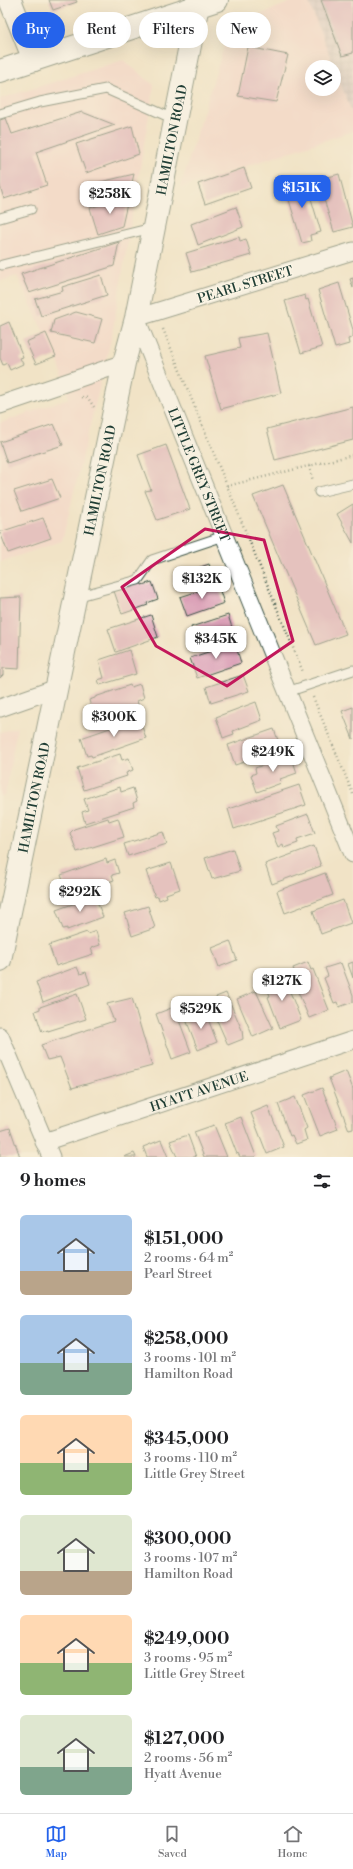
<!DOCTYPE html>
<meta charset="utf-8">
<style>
:root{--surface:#fff;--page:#f2f2f2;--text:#202124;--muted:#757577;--line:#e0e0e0;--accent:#2563eb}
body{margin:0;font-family:"Libre Bodoni",serif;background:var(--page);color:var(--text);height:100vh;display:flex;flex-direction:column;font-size:15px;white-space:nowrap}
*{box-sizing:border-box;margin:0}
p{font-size:13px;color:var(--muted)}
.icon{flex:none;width:22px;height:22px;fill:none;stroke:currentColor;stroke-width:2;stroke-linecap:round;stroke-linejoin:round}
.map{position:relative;height:1157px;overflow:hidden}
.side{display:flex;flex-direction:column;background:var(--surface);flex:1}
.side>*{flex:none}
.top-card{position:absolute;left:12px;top:12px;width:329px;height:36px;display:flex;gap:8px}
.fabs{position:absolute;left:305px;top:60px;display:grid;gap:8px}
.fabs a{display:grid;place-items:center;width:36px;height:36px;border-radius:50%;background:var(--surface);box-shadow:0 4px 16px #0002;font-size:20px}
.price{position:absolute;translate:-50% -34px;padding:0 9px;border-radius:8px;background:#fff;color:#222;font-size:13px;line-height:26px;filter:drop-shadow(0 1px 2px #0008)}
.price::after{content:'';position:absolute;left:50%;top:24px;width:12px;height:9px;margin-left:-6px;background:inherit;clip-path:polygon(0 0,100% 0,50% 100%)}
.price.on{background:var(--accent);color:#fff}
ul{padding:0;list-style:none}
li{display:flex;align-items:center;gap:12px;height:100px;padding:0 20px}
li span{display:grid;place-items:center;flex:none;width:112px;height:80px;border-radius:6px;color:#555}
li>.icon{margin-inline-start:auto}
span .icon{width:48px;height:48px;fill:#fffc;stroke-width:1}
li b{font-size:17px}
h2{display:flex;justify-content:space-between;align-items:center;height:48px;padding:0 20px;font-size:17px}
.tag{padding:0 14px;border-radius:18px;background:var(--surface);box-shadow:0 4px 16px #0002;font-size:14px;line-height:36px}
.tag.on{background:var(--accent);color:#fff}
.tabs{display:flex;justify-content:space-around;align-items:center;height:56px;border-top:1px solid var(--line);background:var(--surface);font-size:11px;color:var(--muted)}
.tabs a{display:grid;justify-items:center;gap:2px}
.tabs .on{color:var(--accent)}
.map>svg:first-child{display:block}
.built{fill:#f7d0cb}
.industrial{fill:url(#industrial-grid)}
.building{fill:#d89ab4}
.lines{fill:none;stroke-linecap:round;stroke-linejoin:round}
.lane-casing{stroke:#3e564a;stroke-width:11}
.street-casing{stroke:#3e564a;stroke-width:19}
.secondary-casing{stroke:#3e564a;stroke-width:24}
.path{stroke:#3e564a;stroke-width:2.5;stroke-dasharray:1 3;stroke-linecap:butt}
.lane{stroke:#fff;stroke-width:9}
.street{stroke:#fff;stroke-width:17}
.secondary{stroke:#fff;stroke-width:22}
.marked{fill:none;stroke:#c2185b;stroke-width:3;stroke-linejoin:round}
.labels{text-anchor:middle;stroke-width:3;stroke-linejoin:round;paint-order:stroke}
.street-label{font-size:13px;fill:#1f3d34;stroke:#fcf5e5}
</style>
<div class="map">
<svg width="353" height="1157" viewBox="0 0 353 1157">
<defs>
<pattern id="industrial-grid" width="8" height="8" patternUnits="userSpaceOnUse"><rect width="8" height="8" fill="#d2bec2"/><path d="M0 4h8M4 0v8" fill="none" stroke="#aa9c9e"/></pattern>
</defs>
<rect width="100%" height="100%" fill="#fcf5e5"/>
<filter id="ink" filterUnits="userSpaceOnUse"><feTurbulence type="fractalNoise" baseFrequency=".025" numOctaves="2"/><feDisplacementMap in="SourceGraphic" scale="8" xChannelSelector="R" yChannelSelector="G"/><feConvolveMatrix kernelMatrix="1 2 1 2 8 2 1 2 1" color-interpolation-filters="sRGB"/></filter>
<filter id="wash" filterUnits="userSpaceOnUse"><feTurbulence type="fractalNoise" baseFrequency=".012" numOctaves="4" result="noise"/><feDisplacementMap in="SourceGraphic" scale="16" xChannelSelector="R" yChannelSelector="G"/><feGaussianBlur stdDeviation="0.9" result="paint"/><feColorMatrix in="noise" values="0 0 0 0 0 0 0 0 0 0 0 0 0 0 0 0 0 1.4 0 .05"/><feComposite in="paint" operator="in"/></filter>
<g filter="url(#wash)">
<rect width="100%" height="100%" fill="#f1e3c6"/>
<path class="built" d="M296 0H308L334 67H312V89H334V67L353 115V131L180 188 230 27Z
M123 60 154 85 112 335 62 541 0 562V423L69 398 59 364 17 276 0 281V99Z
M17 727 5 795 0 797V732Z"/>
<path class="industrial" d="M308 0H353V115L334 67Z"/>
<g id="blocks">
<path class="building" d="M49 0H76L77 2 53 10Z
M321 0H353V53L342 56Z
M248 47 288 55 276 102 238 96Z
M82 112 115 125 36 152 47 185 4 199 0 186V120L6 118 12 134Z
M132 126 139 154 86 173 76 144Z
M244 168 251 188 205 204 198 184Z
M134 174 130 191 91 204 84 186Z
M339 174 353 227 334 232 318 180Z
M296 176 299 187 307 185 321 232 310 235 311 241 302 243 283 180Z
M129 195 122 226 98 234 90 208Z
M236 207 243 227 198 245 191 224Z
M239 237 240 241 246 239 251 255 192 272 186 253Z
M119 242 114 266 29 293 21 274Z
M101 275 107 295 41 316 35 299 63 291 62 287Z
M353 278V288L350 279Z
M339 283 353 330V337L348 339 349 344 335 348 318 290Z
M305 295 306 300 308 299 322 347 301 353 285 301Z
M76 312 102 319 95 343 51 333 54 320Z
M9 322 23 357 20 358 23 364 10 370 7 363 3 365 0 358V326Z
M46 333 56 356 36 364 26 342Z
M267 333 281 393 221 409 205 356 240 348 238 338Z
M353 407V440L275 460 267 429Z
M54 424 63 445 7 463 0 442Z
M166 445 190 509 157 520 145 491 151 490 138 455Z
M52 479 60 498 22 511 14 491Z
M283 485 346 634 316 645 253 496Z
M353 504V543L337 514Z
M43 518 51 538 8 553 0 532Z
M209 564 215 582 196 589 189 571Z
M141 582 142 585 152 582 158 599 147 603 148 605 122 614 114 591Z
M218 585 224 603 187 616 180 597Z
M21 597 19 669 3 668V675L0 678V598Z
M151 615 158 637 116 652 108 629Z
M228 615 234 634 197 647 191 627Z
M235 643 241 663 197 678 190 658Z
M129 650 136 674 100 685 98 680 104 678 99 660Z
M243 675 249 691 211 703 206 687Z
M140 684 144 698 137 701 139 707 102 720 98 709 92 711 89 700 95 698V697L130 685 131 687Z
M256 702 262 720 233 731 234 734 223 738 216 717Z
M353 707V739L342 711Z
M139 718 146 738 92 757 91 755 87 756 81 738Z
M274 729 280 746 273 748 275 752 235 765 228 745Z
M120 754 122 760 129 758 133 770 126 773 127 776 84 790 77 768Z
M291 755 297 773 280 779 281 783 257 792 251 775 256 773 255 768Z
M299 785 306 805 234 829 228 809Z
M120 787 121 792 133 788 137 801 133 803 134 807 85 823 82 812 88 810 84 799Z
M308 814 315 833 297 839 298 843 284 848 283 844 278 847 272 833 278 831 276 826Z
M108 818 109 821 118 818 124 837 77 852 70 833 74 829Z
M163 832 167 844 128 856 124 844Z
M314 846 321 866 272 884 265 864Z
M233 849 240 871 212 879 205 858Z
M106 859 107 863 115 860 119 873 112 875 114 880 75 894 74 892 68 894 61 875Z
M171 863 180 889 166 894 167 897 159 900 158 896 155 897 146 871Z
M325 873 333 895 285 913 277 891Z
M95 896 103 917 67 930V928L63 929 56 910Z
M343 900 351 923 321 934 313 911Z
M148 906 155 928 132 936 125 913Z
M96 931 100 945 91 948 93 954 56 966 49 945 87 932 88 934Z
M230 941 237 960 219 967 212 948Z
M308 962 311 970 313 969 329 1010 309 1018 296 987 300 985 293 968Z
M353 962V978L348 964Z
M341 963 353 995V1002L339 1007 337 1002 334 1003 324 978 328 976 325 968Z
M77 967 80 974 86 972 90 984 43 1002 36 982Z
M279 974 282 980 285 979 301 1020 280 1028 268 997 270 996 266 985 270 984 268 978Z
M256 991 273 1028 253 1037 237 999Z
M226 993 242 1030 243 1039 228 1045 212 1009 220 1007 216 997Z
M77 994 86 1019 48 1031V1030L42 1032 35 1011 40 1009V1007Z
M132 998 152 1066 72 1088 60 1057 47 1060 41 1045 114 1021 107 1004Z
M174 1007 191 1052 172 1059 156 1014Z
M204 1009 217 1042 198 1050 185 1017Z
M346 1071 353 1089V1129L349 1130 329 1078Z
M322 1088 338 1129 320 1136 304 1095Z
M295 1097 307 1128 304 1130 307 1140 296 1144 292 1135 290 1136 278 1104Z
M268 1106 284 1147 267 1154 251 1113Z
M241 1117 256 1156 254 1157H240L238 1153 237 1154 225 1123Z
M214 1125 227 1157H204L194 1132Z
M10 1128 20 1157H0V1131Z
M188 1135 196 1157H177L170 1141Z
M161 1140 168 1157H147L143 1147Z
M134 1153 136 1157H124Z"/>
</g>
</g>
<g filter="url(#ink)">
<use href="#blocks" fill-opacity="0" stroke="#3e564a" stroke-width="1"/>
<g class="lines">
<defs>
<path id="lane" d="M0 114 40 102 106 89 176 120
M0 218 31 209
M2 265 152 228
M319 492 353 484
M76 597 138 580 152 560 224 536
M287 692 353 670"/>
<g id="street">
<path id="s1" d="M353 251 136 318 353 854"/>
<path d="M0 405 124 363"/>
<path d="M0 708 57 688"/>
<path d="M0 1036 51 1157"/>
<path id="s2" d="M44 1142 353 1040"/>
</g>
<g id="secondary">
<path d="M10 0 34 60"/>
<path d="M0 71 217 0"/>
<path id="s3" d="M0 960 124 363 136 318 199 0"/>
</g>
</defs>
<use href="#lane" class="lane-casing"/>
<use href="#street" class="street-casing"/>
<use href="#secondary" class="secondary-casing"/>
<path class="path" d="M163 329 303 672
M82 397 88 398 94 407
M309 466 313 481
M227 486 353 455
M313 697 353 794"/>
<use href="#lane" class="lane"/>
<use href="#street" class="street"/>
<use href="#secondary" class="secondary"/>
</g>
</g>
<path d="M0 0H353V1157H0ZM205 529 264 540 293 641 227 686 156 646 122 587Z" fill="#f1e3c6" fill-opacity=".55" fill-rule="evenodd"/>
<path class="marked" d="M205 529 264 540 293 641 227 686 156 646 122 587Z"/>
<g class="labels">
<g class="street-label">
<text dy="5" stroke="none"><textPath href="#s3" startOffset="838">HAMILTON ROAD</textPath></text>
<text transform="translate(245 284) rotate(-17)" y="5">PEARL STREET</text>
<text dy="5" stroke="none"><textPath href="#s1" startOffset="396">LITTLE GREY STREET</textPath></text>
<text dy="5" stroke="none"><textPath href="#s3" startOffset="490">HAMILTON ROAD</textPath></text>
<text dy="5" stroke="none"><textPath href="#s3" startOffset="166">HAMILTON ROAD</textPath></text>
<text dy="5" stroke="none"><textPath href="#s2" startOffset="163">HYATT AVENUE</textPath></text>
</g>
</g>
</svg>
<div class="fabs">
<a><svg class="icon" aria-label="layers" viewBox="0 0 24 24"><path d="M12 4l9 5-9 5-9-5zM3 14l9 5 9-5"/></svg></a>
</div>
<b class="price on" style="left:302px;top:209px">$151K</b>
<b class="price" style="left:110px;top:215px">$258K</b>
<b class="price" style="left:202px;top:600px">$132K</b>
<b class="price" style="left:216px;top:660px">$345K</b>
<b class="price" style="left:114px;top:738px">$300K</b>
<b class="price" style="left:273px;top:773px">$249K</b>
<b class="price" style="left:80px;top:913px">$292K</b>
<b class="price" style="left:282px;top:1002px">$127K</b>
<b class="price" style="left:201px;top:1030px">$529K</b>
<div class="top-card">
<a class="tag on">Buy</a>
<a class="tag">Rent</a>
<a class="tag">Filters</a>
<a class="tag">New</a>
</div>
</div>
<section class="side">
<h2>9 homes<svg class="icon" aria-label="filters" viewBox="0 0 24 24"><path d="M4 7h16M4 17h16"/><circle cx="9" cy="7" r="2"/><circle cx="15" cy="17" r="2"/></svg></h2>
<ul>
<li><span style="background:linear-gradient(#a9c7e8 70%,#b9a48a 0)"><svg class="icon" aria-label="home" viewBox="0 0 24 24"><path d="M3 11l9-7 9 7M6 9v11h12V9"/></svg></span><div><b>$151,000</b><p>2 rooms · 64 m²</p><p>Pearl Street</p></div></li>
<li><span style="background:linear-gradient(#a9c7e8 60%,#7fa58c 0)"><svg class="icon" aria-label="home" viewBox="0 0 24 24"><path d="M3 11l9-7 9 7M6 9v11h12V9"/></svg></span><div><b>$258,000</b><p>3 rooms · 101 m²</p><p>Hamilton Road</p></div></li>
<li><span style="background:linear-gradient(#ffd9b3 60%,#8fb573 0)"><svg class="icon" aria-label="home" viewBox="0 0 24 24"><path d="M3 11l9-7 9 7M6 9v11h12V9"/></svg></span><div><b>$345,000</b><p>3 rooms · 110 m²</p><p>Little Grey Street</p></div></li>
<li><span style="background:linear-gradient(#dfe7d0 70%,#b9a48a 0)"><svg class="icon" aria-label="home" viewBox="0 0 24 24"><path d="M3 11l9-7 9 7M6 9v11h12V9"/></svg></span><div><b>$300,000</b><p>3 rooms · 107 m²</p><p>Hamilton Road</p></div></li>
<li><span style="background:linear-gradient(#ffd9b3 60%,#8fb573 0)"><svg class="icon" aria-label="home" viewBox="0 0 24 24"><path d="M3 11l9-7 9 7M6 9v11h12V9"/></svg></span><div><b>$249,000</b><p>3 rooms · 95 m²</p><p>Little Grey Street</p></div></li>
<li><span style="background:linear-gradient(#dfe7d0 65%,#7fa58c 0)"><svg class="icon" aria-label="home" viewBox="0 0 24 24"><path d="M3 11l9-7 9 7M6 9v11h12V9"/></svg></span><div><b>$127,000</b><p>2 rooms · 56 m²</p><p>Hyatt Avenue</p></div></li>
</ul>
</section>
<nav class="tabs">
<a class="on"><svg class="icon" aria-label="map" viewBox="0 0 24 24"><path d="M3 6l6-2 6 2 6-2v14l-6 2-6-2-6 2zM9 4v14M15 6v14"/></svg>Map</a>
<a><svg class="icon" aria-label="saved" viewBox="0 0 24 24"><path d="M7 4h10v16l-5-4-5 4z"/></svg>Saved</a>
<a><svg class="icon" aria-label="home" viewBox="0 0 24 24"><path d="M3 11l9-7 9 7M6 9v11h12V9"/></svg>Home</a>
</nav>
